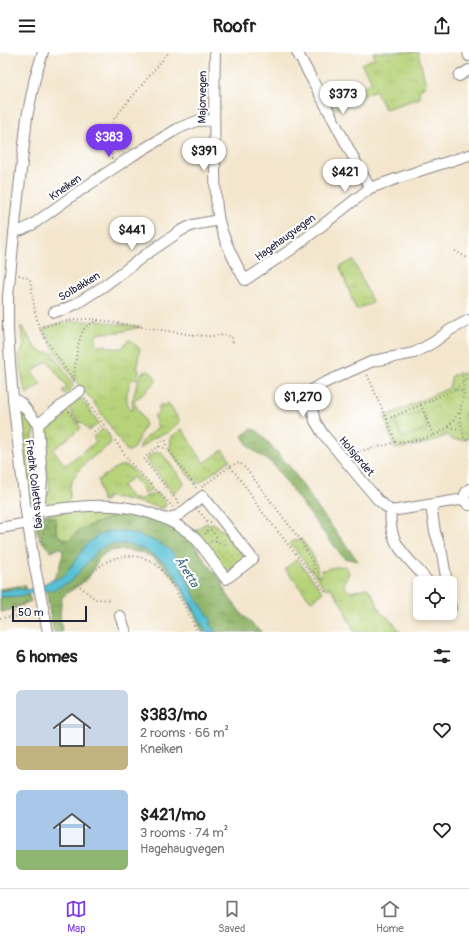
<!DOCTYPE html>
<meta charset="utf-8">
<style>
:root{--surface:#fff;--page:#f2f2f2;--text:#222;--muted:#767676;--line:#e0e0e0;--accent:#7c3aed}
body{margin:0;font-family:Pangolin,sans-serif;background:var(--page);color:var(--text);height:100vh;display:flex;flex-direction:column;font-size:15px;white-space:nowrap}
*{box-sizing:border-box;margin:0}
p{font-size:13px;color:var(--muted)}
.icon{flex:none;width:22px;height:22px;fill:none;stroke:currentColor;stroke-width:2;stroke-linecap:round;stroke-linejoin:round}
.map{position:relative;height:580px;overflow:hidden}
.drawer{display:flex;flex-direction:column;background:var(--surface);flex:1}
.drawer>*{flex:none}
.controls{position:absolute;left:413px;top:524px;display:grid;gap:8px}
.controls a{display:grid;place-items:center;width:44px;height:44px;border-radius:6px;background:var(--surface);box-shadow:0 2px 6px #0003;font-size:20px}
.scale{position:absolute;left:12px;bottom:10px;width:75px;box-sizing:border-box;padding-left:4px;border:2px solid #22223b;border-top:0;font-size:11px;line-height:14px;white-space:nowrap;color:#22223b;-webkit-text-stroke:3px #fff;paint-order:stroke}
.price{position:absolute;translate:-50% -34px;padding:0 9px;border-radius:14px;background:#fff;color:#222;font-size:13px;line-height:26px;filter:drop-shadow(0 1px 2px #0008)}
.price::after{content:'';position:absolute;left:50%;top:24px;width:12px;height:9px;margin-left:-6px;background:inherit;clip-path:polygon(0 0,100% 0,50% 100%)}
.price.current{background:var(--accent);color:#fff}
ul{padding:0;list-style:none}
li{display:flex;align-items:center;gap:12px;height:100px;padding:0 16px}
li span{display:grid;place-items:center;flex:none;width:112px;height:80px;border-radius:6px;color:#555}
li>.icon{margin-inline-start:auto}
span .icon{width:48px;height:48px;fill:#fffc;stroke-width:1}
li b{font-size:17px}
h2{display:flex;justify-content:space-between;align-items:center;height:48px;padding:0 16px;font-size:17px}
header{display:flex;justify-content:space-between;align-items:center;height:52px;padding:0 16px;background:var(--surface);font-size:18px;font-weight:700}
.dock{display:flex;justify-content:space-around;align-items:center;height:56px;border-top:1px solid var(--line);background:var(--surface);font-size:11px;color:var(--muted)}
.dock a{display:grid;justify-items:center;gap:2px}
.dock .current{color:var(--accent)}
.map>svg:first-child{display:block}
.grass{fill:url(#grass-tufts);stroke:#6c7a5a}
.forest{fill:url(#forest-crowns);stroke:#5a6c52}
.park{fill:url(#park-crowns);stroke:#6c7a5a}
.garden{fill:url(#garden-dots);stroke:#6c7a5a}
.pitch{fill:#b7d37a;stroke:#6c7a5a}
.water{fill:#57c0d3;stroke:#3c7187}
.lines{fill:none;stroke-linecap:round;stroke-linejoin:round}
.minor-casing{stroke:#8a8484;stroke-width:12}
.path{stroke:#8a8484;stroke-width:2;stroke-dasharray:1 3;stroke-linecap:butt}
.minor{stroke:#fff;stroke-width:10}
.labels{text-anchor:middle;stroke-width:4;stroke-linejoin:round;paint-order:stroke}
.street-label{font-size:11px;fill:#22223b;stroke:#fff}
.water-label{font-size:12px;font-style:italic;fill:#376178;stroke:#fff}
</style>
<header><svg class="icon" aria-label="menu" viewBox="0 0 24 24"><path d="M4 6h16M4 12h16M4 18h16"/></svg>Roofr<svg class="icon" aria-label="share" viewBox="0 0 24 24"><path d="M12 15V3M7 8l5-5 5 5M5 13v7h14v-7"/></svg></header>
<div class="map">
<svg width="469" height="580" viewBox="0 0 469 580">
<defs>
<pattern id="grass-tufts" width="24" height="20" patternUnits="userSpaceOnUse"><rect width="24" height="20" fill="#b7d37a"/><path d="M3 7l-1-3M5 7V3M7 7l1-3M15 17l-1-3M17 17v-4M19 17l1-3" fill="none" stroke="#9db56a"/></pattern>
<pattern id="forest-crowns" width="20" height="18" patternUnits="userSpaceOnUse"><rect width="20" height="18" fill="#91b56a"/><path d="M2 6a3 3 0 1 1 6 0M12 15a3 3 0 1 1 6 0" fill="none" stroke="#769358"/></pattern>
<pattern id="park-crowns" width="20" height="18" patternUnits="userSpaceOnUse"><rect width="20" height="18" fill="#b7d37a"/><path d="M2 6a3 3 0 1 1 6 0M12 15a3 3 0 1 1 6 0" fill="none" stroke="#9db56a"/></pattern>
<pattern id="garden-dots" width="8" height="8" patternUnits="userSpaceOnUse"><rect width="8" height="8" fill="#b7d37a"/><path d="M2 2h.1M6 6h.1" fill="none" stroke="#9db56a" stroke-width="1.8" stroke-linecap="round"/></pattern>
</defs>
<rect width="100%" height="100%" fill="#fff"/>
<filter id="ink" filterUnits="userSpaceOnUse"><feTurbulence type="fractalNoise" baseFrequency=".025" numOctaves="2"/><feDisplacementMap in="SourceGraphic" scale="8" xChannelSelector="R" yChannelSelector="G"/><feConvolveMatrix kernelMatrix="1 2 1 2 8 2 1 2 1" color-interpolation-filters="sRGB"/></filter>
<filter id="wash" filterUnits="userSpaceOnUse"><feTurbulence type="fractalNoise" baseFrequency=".012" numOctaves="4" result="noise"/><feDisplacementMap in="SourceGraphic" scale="16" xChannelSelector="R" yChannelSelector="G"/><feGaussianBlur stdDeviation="0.9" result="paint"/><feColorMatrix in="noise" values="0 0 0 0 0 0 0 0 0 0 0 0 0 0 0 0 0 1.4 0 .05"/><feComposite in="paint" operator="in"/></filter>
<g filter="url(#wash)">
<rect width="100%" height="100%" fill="#f3e6cd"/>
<path class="grass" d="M373 0H418L426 33 419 38 420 46 385 57 375 38 333 59 331 57 372 29 361 12 375 6Z
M353 208 373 251 356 257 340 215Z
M73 269H97L141 275C134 276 127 279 119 280 111 281 105 280 97 282 94 289 94 297 105 293 110 296 116 297 122 296L128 288 132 289 140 297 137 314 139 319 137 328 133 327 130 330C127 340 125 348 130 358H133L132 348C135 343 134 339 136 335 138 330 140 326 142 321L147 319C153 321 155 323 156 330L147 337 148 338 139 345 135 347 134 350 144 368 145 373 133 397 130 399H127L92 348 80 335 65 314 53 296 43 277 57 272Z
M21 274C27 280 33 295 39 299 43 301 48 301 53 301L73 332C72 337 70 339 65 342L62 339 67 335 48 309 32 320 41 332 27 342C24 336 23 330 22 323 21 316 19 310 19 303 28 292 21 286 21 274Z
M81 346 99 371 89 379 82 370 79 371 68 355Z
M168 351 180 369 168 381C159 381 145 392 138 398 142 386 148 383 158 376L154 364 160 359 158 355 162 352 164 354Z
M18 353 32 369 35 380 33 382V396L38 437 35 452 33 451 30 449Z
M66 357 81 376 53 398 65 413 96 390 93 385 103 377C107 382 112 386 110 392 99 401 80 412 74 426 73 428 71 431 70 434 69 439 72 445 68 449 63 455 52 454 45 454 41 447 47 444 50 438L41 381 43 374Z
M182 377 204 411 223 398 230 408 198 432 194 427 192 428 169 397 171 392 170 386Z
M158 400H161L181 426 184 431 183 434 173 441 148 410 147 407C149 403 153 401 158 400Z
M119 414H127L135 420 152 437 146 441H144L143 440 144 438 133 425 122 434 133 447H141L147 444H149C157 437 161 444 166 452L164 456 161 457 155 453H150L119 446 106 445V449H102L98 428Z
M118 458 117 461 109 466 79 478 70 488C61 487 53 481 57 470L47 462 75 459Z
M301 487C309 497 319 509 317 523L321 524V518C330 518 337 512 346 515L349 521 344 531 346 536 350 540C357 539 362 536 368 536L375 547 381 561 388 566 396 574 400 580H355L347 565 344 556 330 535 326 537 290 491 296 488Z
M297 507 323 540 311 549 285 517Z"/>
<path class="forest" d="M251 377 258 379 291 416 320 459 358 509 344 506 323 480 273 412 250 396 242 384Z
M118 458 126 459 166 470 192 488 208 513 222 529 225 540 241 561 256 576 262 580H202C191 553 174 514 146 502 142 500 135 500 131 499 121 497 113 497 104 502 94 508 94 520 87 527 80 534 70 538 62 545L60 561 62 580H54C50 564 47 548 47 532L53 528 58 519 63 502 61 495 58 497 51 500C41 488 30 478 41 463L47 462 51 465 56 466C57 478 52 486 70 488L79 478 109 466 117 461Z
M24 533 31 549 10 558 0 560V537Z"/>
<path class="park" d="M467 321 469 333V356L465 362 469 386 462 388H452L448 383 430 390 419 393 395 397 384 365 449 336 452 323Z"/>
<path class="garden" d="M206 471 208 472 214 471 218 476 228 481 241 499 242 502 243 506 241 511 229 519H225L195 479Z"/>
<path class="pitch" d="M422 359 428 376 402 386 395 369Z"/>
<path class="water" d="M108 479H123L138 483 157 490 169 497 178 507 195 545 211 567V573L216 580H206L174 521 164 510 145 498 128 492H110L99 497 74 526 68 531 55 537 19 544 0 545V539L16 537 27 538 64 524 86 493 96 485Z"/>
</g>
<g filter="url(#ink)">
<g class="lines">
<defs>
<path id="minor" d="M43 0 35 26 27 65 16 163 8 244V277L10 311 13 346 25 452 34 511 48 580
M215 0C214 37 214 74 215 111 215 130 215 150 219 169 224 188 235 211 245 228L292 197 370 136 422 118 469 103
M297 0C322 45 345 91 370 136
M468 0 469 4
M459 24 469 18
M14 180 22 178 32 173 75 142 132 104 179 76 197 69 214 68
M54 260 62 258 76 252 104 234 148 201 182 178 193 173 219 168
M13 346 22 352 38 373
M469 437C463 442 463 449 469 453
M465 447 391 459 384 453 378 448 323 382 315 369 310 347V341L313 337 324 331 373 309 414 301 434 290 450 278 469 268
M431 453 435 480 442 501 447 531
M391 459C387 494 410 506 429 531
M38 460 40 450 42 427 38 373 41 370 80 339
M26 461C78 454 127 445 175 472 182 476 190 480 195 486 206 498 216 514 226 527L253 507 203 444 179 463 166 467
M0 476 28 471
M450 551 451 556 450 557
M120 564 126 580"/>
</defs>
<use href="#minor" class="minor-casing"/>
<path class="path" d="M112 107 113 68 169 0
M455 199 469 207
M19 223 28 226 30 228 35 259 39 276 45 286 75 331
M39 276C57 270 74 267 92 267L194 283 209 284 226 283 232 285 233 292
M469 324 463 330 464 340 460 359V368L464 385 469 391
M74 328C75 315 77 281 87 274 91 271 95 270 99 268
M455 337 463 330 462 318
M85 346 133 414 173 455
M69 359 77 371
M387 367 421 353
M448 375 455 376 462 378
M91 382 104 372
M433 383 421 353 455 337 464 340
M395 390C412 389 435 387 448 374 453 370 456 364 460 359
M159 395V390L165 388 167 391V396
M352 401 390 392 395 390 392 380 367 322
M230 414 235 412 240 411 247 418 302 490 313 512 315 519 312 523
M202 435 230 414 251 442 256 452 326 540
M179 451 144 408C146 403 154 396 160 395 162 395 164 396 167 396L197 437
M199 459 206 468 209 470H211
M206 482 205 481 207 479 211 478C214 482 218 485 216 490
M41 489 47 473 51 468
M211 489 221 491 230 494
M77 532 95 547 111 548
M59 539C68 535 78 532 86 526 94 520 100 513 108 509 123 502 142 502 155 512 160 515 164 521 167 526 179 543 189 561 197 580
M11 565 24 564 34 560
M0 566 11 565 16 557 29 549"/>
<use href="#minor" class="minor"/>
</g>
</g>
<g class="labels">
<g class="street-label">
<text transform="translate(202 45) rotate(-89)" y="4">Majorvegen</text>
<text transform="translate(65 135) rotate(-35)" y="4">Kneiken</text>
<text transform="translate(285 185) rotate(-36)" y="4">Hagehaugvegen</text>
<text transform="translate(79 234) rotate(-31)" y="4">Solbakken</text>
<text transform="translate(357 404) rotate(50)" y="4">Holsjordet</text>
<text transform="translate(35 432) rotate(83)" y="4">Fredrik Colletts veg</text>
</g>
<g class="water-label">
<text transform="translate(187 520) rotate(58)" y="4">Åretta</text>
</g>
</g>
</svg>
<div class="controls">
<a><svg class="icon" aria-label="locate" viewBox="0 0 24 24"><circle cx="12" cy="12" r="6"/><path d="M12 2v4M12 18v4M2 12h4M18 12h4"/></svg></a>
</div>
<div class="scale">50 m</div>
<b class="price" style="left:343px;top:63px">$373</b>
<b class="price current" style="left:109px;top:106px">$383</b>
<b class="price" style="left:204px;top:120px">$391</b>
<b class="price" style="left:345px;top:141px">$421</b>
<b class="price" style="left:132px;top:199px">$441</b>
<b class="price" style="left:303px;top:366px">$1,270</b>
</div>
<section class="drawer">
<h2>6 homes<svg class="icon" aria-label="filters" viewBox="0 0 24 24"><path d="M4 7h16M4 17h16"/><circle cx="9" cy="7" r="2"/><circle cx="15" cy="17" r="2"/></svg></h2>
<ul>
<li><span style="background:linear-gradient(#c9d6e8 70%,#c2b280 0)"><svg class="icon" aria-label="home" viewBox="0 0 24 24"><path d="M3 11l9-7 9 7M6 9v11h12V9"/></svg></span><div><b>$383/mo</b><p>2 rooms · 66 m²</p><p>Kneiken</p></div><svg class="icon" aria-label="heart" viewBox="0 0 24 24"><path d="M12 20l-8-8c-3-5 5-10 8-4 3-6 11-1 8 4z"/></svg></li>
<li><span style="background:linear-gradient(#a9c7e8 75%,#8fb573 0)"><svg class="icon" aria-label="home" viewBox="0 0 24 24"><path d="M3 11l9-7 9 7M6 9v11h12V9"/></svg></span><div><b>$421/mo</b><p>3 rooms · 74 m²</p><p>Hagehaugvegen</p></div><svg class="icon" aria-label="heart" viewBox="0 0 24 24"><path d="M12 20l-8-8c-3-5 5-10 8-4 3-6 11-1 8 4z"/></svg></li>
</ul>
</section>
<nav class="dock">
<a class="current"><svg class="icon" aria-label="map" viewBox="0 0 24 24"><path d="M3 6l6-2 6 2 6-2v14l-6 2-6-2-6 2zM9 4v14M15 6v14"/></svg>Map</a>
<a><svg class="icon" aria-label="saved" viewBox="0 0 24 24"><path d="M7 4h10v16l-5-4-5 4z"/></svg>Saved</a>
<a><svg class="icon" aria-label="home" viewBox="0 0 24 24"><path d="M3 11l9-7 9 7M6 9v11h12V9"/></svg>Home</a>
</nav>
